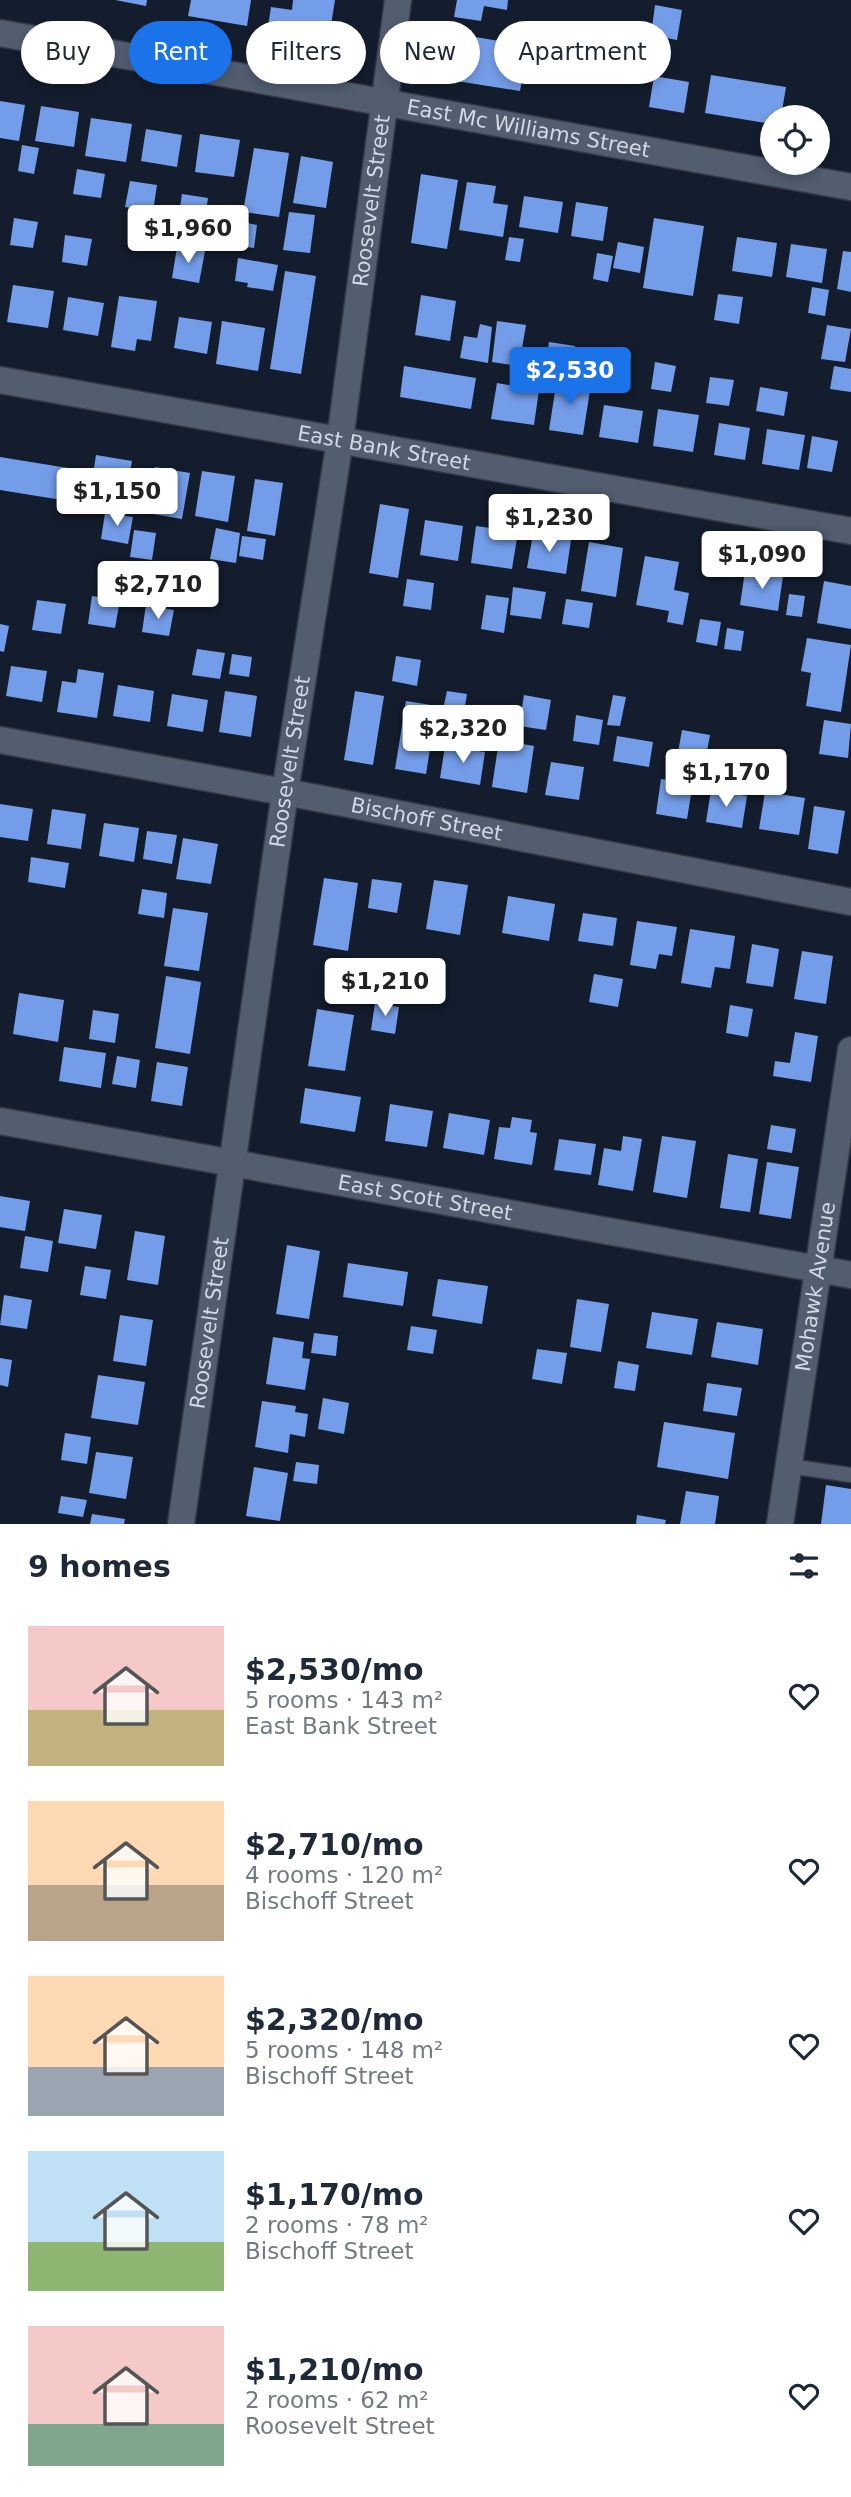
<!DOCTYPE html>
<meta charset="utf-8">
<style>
:root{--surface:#fff;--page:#f6f6f7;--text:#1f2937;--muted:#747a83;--accent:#1a73e8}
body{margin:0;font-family:"DejaVu Sans",sans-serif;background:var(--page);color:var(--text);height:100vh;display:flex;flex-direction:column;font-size:26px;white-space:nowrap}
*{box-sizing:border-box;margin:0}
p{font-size:23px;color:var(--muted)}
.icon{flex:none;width:38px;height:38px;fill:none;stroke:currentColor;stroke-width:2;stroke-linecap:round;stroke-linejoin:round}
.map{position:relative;height:1524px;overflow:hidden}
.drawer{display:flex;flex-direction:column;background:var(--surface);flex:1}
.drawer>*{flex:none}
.banner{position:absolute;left:21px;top:21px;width:810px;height:63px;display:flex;gap:14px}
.controls{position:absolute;left:760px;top:105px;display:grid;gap:14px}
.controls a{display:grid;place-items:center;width:70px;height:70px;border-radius:50%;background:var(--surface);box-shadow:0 4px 10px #0003;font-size:35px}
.price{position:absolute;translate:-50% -60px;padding:0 16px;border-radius:7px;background:#fff;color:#222;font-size:23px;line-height:46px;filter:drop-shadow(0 2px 4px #0008)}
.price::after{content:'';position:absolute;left:50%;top:42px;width:21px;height:16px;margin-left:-10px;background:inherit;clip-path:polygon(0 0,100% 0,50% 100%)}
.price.on{background:var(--accent);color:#fff}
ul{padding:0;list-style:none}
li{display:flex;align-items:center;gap:21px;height:175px;padding:0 28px}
li span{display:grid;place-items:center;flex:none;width:196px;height:140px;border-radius:0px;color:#555}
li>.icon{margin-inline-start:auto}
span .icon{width:84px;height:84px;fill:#fffc;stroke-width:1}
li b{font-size:30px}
h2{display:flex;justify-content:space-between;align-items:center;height:84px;padding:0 28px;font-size:30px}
.chip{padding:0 24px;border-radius:32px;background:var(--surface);box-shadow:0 4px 10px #0003;font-size:24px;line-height:63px}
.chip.on{background:var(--accent);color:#fff}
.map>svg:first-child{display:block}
.building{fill:#749de9}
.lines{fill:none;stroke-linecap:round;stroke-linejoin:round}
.service-casing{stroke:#343946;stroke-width:17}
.minor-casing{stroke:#343946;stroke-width:29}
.service{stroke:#525d70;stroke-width:14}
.minor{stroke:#525d70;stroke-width:26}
.labels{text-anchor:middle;stroke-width:7;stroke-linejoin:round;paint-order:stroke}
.street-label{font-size:21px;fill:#d2d8e4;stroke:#141d2d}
</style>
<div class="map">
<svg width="851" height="1524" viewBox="0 0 851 1524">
<rect width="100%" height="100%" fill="#141d2d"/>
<path class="building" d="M115 0H147L146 6Z
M191 0H251L247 26 188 16Z
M293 0H335L327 50 266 40 271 7 292 10Z
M457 0H508L507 10 484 6 481 21 454 17Z
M655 5 682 10 677 40 651 35Z
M570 26 612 32 606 65 565 58Z
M457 34 511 43 509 55 526 58 520 91 450 80Z
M711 75 786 87 781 117H772V124L705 113Z
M654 76 689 82 684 113 649 107Z
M0 101 25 105 19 141 0 138Z
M41 106 79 112 74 147 35 141Z
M91 118 132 124 126 162 85 156Z
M146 129 182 135 177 167 141 161Z
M200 134 240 140 234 177 195 172Z
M22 145 39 148 34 174 18 171Z
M254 148 289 153 279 217 243 212Z
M301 156 333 162 326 208 293 203Z
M77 169 105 174 101 198 73 194Z
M421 174 458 180 447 249 411 243Z
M130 181 157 185 153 211 125 207Z
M467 182 496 186 493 203 508 205 503 237 459 230Z
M182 194 208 198 204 225 178 221Z
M524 196 563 202 558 233 519 227Z
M576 202 608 207 603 241 571 236Z
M289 212 315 215 310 253 283 250Z
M14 218 38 222 33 248 10 245Z
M654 218 704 226 693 296 643 288Z
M237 221 257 225 254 248 233 245Z
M65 235 92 239 87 266 62 262Z
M509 237 524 239 520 262 505 260Z
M737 237 777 243 772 277 732 271Z
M618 242 644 247 640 273 613 268Z
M791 244 827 249 822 283 786 277Z
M177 247 205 251 199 283 172 278Z
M843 251 851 252V292L837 289Z
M597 253 613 256 608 282 593 279Z
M238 258 278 265 273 291 247 287 248 283 235 281Z
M285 271 316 276 301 374 270 369Z
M13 285 54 291 48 328 7 322Z
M812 287 829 290 825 316 808 313Z
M718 294 743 297 739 324 714 320Z
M421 295 456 301 450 341 415 335Z
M119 296 157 301 151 341 137 339 135 351 111 347Z
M68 297 104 303 98 336 63 330Z
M179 317 212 322 207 354 174 348Z
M222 321 265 328 258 371 216 364Z
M497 321 526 325 519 366 492 362Z
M480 324 492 327 488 363 460 358 464 336 477 338Z
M827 325 851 329 845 362 821 359Z
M549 342 575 346 570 371 545 369Z
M604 348 631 353 627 379 599 374Z
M655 362 676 366 671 392 651 389Z
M404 366 476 378 471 409 400 397Z
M834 366 851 369V392L830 389Z
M710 377 734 380 729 406 706 403Z
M557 379 591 384 583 435 549 430Z
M497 383 539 390 534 425 491 419Z
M760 387 788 392 784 416 756 411Z
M604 405 643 411 638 443 599 437Z
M658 409 699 415 693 452 653 446Z
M719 423 750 428 745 460 714 455Z
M767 429 805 435 799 470 762 464Z
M812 436 838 441 832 472 807 468Z
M96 455 132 461 126 493 91 487Z
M0 457 74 469 68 501 0 490Z
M155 467 190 473 182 519 147 513Z
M202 471 235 476 228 522 195 516Z
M255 479 283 483 275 536 247 531Z
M380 504 409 509 398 578 369 573Z
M105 513 133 517 128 544 101 539Z
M425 520 463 526 458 561 420 555Z
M476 526 518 532 512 569 471 563Z
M216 528 240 533 236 563 210 559Z
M134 530 156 533 152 560 130 557Z
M533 534 571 540 566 574 527 568Z
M242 536 266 539 263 560 239 556Z
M589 542 623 548 616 597 581 591Z
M645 556 679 562 674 590 689 593 683 625 667 622 669 611 636 605Z
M745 571 783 576 778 611 740 605Z
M407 579 434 583 431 610 403 606Z
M824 581 851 586V629L817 623Z
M513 587 546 592 541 619 510 615Z
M789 594 805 596 802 617 786 615Z
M486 595 509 598 504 633 481 629Z
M92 596 120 600 115 628 88 624Z
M566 599 593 603 589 628 562 624Z
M37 600 66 604 61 634 32 630Z
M146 605 174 610 169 636 142 632Z
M700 619 721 622 717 646 696 642Z
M0 624 9 626 4 652 0 651Z
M727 628 744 631 741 651 724 649Z
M807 638 851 645 841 712 806 706 811 673 801 671Z
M197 649 225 653 220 679 192 675Z
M232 654 252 657 249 677 229 674Z
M396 656 421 660 417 686 392 681Z
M11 666 47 671 42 702 6 696Z
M78 669 104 673 97 718 57 712 62 681 76 683Z
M118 685 154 691 150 722 113 716Z
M225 691 257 696 251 737 219 732Z
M355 691 384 696 373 765 344 760Z
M447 691 467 694 463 718 442 714Z
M172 694 208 700 203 732 167 726Z
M524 695 551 700 546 730 519 726Z
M613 695 626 697 620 726 607 725Z
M406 701 437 706 426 774 395 769Z
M576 715 603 720 599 745 573 741Z
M824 720 851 724 848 758 819 754Z
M682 730 710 735 705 762 677 758Z
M617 736 653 742 649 767 613 761Z
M499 740 534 746 527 793 492 787Z
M445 746 485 752 480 785 440 778Z
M551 762 584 767 579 800 545 795Z
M661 779 693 783 687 819 656 814Z
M711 790 747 796 742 828 706 822Z
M765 792 805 798 799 835 759 829Z
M0 804 33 809 28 841 0 837Z
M814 806 845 811 838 854 808 849Z
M52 809 86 814 81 849 47 844Z
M104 823 139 828 134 862 99 856Z
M147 831 177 835 172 864 143 859Z
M183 838 218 844 211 884 176 879Z
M31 857 69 863 65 888 28 882Z
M324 878 358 883 348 951 313 945Z
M372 879 402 883 397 913 368 908Z
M434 880 468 885 460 935 426 929Z
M142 889 167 893 164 918 138 914Z
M508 896 555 904 549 941 502 933Z
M173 908 208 913 199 971 164 966Z
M583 913 617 918 613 946 578 941Z
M637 921 677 927 672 956 659 954 656 969 630 965Z
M690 929 735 936 730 969 715 967 711 988 681 983Z
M752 944 779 949 773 987 746 983Z
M802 951 833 956 826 1004 794 999Z
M594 974 623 979 618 1007 589 1002Z
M166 976 201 982 190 1054 155 1048Z
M19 993 64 1000 58 1042 13 1034Z
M375 1003 399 1007 395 1034 371 1030Z
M730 1005 753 1009 748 1037 726 1033Z
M317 1009 354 1015 345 1071 308 1066Z
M93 1010 119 1014 115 1043 89 1039Z
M795 1032 818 1036 811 1082 773 1076 775 1061 790 1063Z
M64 1047 106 1053 101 1088 59 1081Z
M117 1056 140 1060 136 1088 112 1084Z
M157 1062 188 1067 182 1106 151 1101Z
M305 1088 361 1097 355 1132 300 1123Z
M390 1104 433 1111 427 1147 385 1141Z
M449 1113 490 1120 484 1155 443 1148Z
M512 1117 532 1120 530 1132 537 1133 532 1165 494 1159 499 1127 510 1128Z
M771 1125 796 1129 792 1153 767 1149Z
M623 1136 642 1139 633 1191 598 1185 604 1148 621 1151Z
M662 1136 696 1141 687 1198 653 1192Z
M559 1139 596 1144 591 1175 554 1170Z
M728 1154 758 1159 750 1212 720 1208Z
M767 1162 799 1167 791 1219 759 1214Z
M0 1196 30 1201 25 1231 0 1227Z
M64 1209 102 1215 96 1249 58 1243Z
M135 1231 165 1236 158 1285 127 1280Z
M25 1236 53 1241 48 1272 20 1268Z
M287 1245 320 1251 309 1319 276 1314Z
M348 1263 408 1272 403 1306 343 1297Z
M85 1266 111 1270 106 1299 80 1295Z
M438 1279 488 1286 482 1324 432 1316Z
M4 1295 32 1300 27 1329 0 1325Z
M577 1299 609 1304 601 1352 570 1347Z
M652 1312 698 1319 692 1355 646 1348Z
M120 1315 153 1320 146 1366 113 1361Z
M717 1322 763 1329 758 1365 711 1357Z
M411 1326 437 1330 433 1354 407 1350Z
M314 1333 338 1336 336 1356 311 1353Z
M273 1337 304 1342 302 1358 310 1359 305 1390 266 1384Z
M537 1349 567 1353 562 1384 532 1379Z
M0 1358 12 1360 8 1387 0 1385Z
M618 1361 639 1365 635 1391 614 1388Z
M98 1375 145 1382 138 1425 91 1418Z
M707 1383 742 1388 737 1416 703 1411Z
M323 1398 349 1403 344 1434 318 1429Z
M262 1401 296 1406 295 1412 308 1414 305 1437 290 1434 288 1453 255 1447Z
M664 1422 735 1433 728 1479 657 1467Z
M65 1433 91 1437 87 1464 61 1460Z
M96 1452 133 1457 126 1499 89 1493Z
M296 1462 319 1465 317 1484 293 1481Z
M254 1467 288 1473 280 1521 246 1516Z
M826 1485 851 1489V1524H821Z
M686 1491 719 1496 715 1524H680Z
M61 1496 87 1500 83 1517 58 1513Z
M92 1514 125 1519 124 1524H90Z
M637 1515 666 1520 665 1524H636Z"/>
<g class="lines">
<defs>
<path id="service" d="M789 1466 851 1475"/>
<g id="minor">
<path id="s1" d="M0 33 851 187"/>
<path id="s2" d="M0 380 851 531"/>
<path id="s3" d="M0 740 317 798 851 902"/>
<path id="s4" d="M0 1121 851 1275"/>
<path id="s5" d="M181 1524 285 792 340 440 398 0"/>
<path id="s6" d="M780 1524 851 1050"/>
</g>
</defs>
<use href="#service" class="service-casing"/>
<use href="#minor" class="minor-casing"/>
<use href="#service" class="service"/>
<use href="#minor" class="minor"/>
</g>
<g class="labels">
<g class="street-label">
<text dy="7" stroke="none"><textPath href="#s1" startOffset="537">East Mc Williams Street</textPath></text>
<text dy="7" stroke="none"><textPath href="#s5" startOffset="1337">Roosevelt Street</textPath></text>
<text dy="7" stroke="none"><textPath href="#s2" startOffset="390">East Bank Street</textPath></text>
<text dy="7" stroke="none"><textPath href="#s5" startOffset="770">Roosevelt Street</textPath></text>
<text dy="7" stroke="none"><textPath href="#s3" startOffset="434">Bischoff Street</textPath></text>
<text dy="7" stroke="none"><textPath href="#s4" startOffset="432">East Scott Street</textPath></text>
<text dy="7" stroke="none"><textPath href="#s6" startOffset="240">Mohawk Avenue</textPath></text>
<text dy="7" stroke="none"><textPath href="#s5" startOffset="203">Roosevelt Street</textPath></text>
</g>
</g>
</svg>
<div class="controls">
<a><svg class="icon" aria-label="locate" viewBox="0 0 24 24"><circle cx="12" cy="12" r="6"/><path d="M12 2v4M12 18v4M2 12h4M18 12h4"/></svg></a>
</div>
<b class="price" style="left:188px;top:265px">$1,960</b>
<b class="price on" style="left:570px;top:407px">$2,530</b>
<b class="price" style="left:117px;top:528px">$1,150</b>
<b class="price" style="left:549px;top:554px">$1,230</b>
<b class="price" style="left:762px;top:591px">$1,090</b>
<b class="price" style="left:158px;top:621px">$2,710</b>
<b class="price" style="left:463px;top:765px">$2,320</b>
<b class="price" style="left:726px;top:809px">$1,170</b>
<b class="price" style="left:385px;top:1018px">$1,210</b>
<div class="banner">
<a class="chip">Buy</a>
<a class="chip on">Rent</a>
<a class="chip">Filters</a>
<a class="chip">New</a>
<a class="chip">Apartment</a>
</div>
</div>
<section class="drawer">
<h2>9 homes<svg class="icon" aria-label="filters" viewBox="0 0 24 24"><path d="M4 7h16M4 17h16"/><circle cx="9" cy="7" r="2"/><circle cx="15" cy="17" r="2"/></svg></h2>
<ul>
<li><span style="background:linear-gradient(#f6c9c9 60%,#c2b280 0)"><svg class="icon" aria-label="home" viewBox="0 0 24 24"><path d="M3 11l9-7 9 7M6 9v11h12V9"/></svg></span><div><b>$2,530/mo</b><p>5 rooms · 143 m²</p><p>East Bank Street</p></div><svg class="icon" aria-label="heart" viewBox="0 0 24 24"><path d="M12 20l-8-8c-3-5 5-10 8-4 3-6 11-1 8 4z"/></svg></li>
<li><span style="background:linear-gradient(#ffd9b3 60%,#b9a48a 0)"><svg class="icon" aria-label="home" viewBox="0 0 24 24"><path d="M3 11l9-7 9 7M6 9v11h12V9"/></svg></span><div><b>$2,710/mo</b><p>4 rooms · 120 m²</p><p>Bischoff Street</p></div><svg class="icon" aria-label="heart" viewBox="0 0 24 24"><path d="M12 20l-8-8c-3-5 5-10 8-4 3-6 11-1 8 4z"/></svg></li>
<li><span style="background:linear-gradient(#ffd9b3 65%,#9aa5b1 0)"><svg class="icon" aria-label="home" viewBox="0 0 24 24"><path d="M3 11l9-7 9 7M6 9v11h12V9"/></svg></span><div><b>$2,320/mo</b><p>5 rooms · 148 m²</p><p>Bischoff Street</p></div><svg class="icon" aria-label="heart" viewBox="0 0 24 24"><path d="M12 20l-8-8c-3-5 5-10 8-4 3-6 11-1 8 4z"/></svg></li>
<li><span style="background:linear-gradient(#bfe0f5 65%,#8fb573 0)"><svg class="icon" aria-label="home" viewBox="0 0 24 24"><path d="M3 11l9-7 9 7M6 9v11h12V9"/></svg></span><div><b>$1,170/mo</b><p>2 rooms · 78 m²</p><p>Bischoff Street</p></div><svg class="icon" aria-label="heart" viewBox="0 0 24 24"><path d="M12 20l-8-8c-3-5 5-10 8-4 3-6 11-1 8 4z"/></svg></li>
<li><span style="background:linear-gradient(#f6c9c9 70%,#7fa58c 0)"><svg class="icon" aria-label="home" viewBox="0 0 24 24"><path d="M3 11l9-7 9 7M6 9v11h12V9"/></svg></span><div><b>$1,210/mo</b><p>2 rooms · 62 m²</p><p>Roosevelt Street</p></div><svg class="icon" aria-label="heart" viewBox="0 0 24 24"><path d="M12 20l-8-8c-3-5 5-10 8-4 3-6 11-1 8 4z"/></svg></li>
</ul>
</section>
